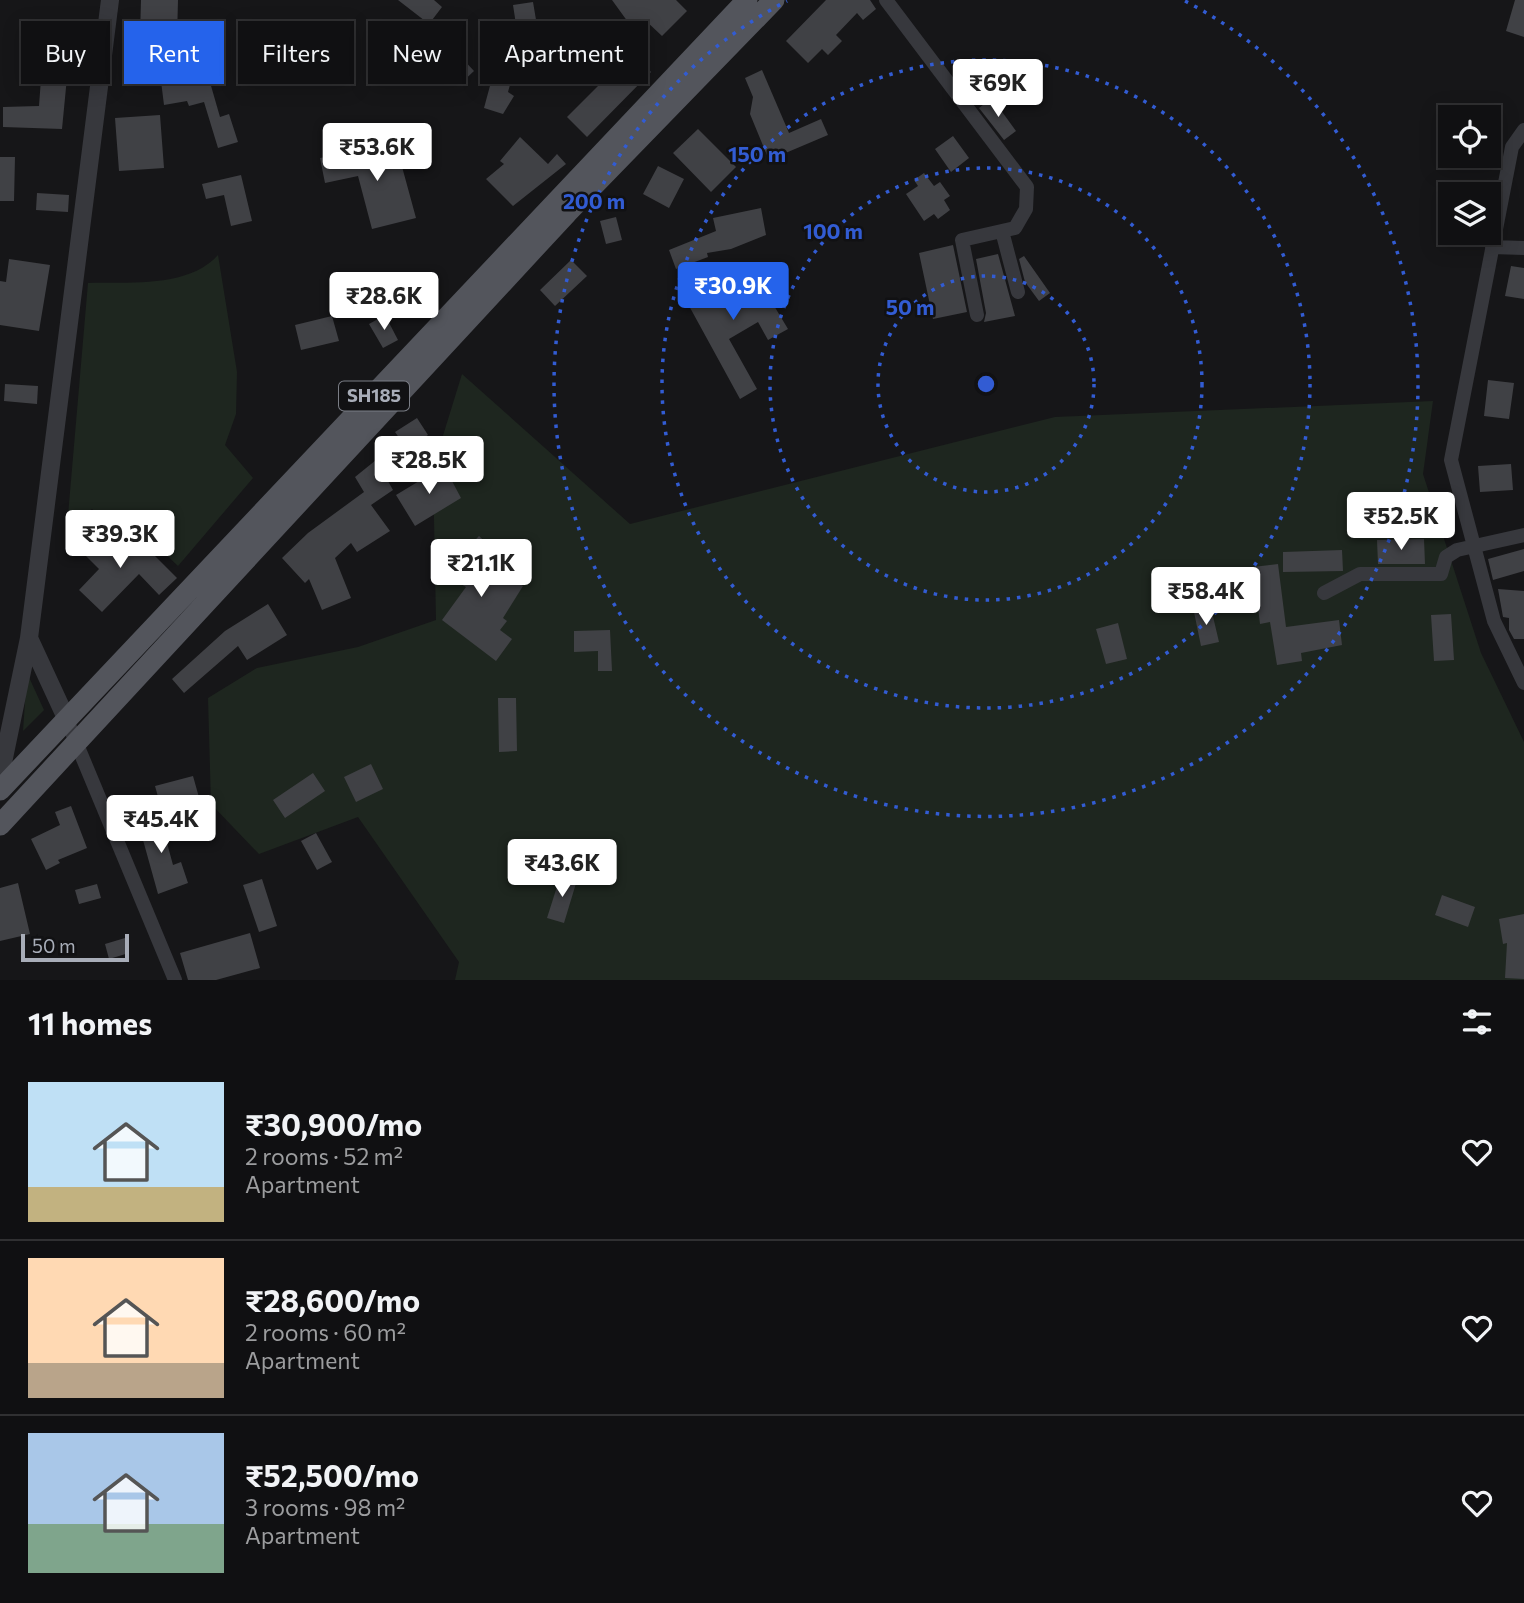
<!DOCTYPE html>
<meta charset="utf-8">
<style>
:root{--surface:#101012;--page:#1e1e20;--text:#f1f3f6;--muted:#9c9d9f;--line:#303032;--accent:#2563eb}
body{margin:0;font-family:Commissioner,sans-serif;background:var(--page);color:var(--text);height:100vh;display:flex;flex-direction:column;font-size:26px;white-space:nowrap}
*{box-sizing:border-box;margin:0}
p{font-size:23px;color:var(--muted)}
.icon{flex:none;width:38px;height:38px;fill:none;stroke:currentColor;stroke-width:2;stroke-linecap:round;stroke-linejoin:round}
.map{position:relative;height:980px;overflow:hidden}
.sheet{display:flex;flex-direction:column;background:var(--surface);flex:1}
.sheet>*{flex:none}
.guide{position:absolute;left:21px;top:21px;width:700px;height:63px;display:flex;gap:14px}
.tools{position:absolute;left:1438px;top:105px;display:grid;gap:14px}
.tools a{display:grid;place-items:center;width:63px;height:63px;border-radius:0px;background:var(--surface);box-shadow:0 4px 18px #0003,0 0 0 2px var(--line);font-size:35px}
.scale{position:absolute;left:21px;bottom:18px;width:108px;box-sizing:border-box;padding-left:7px;border:4px solid #a8adb8;border-top:0;font-size:19px;line-height:24px;white-space:nowrap;color:#a8adb8;-webkit-text-stroke:5px #111113;paint-order:stroke}
.price{position:absolute;translate:-50% -60px;padding:0 16px;border-radius:7px;background:#fff;color:#222;font-size:23px;line-height:46px;filter:drop-shadow(0 2px 4px #0008)}
.price::after{content:'';position:absolute;left:50%;top:42px;width:21px;height:16px;margin-left:-10px;background:inherit;clip-path:polygon(0 0,100% 0,50% 100%)}
.price.selected{background:var(--accent);color:#fff}
ul{padding:0;list-style:none}
li{display:flex;align-items:center;gap:21px;height:175px;padding:0 28px}
li+li{border-top:2px solid var(--line)}
li span{display:grid;place-items:center;flex:none;width:196px;height:140px;border-radius:0px;color:#555}
li>.icon{margin-inline-start:auto}
span .icon{width:84px;height:84px;fill:#fffc;stroke-width:1}
li b{font-size:30px}
h2{display:flex;justify-content:space-between;align-items:center;height:84px;padding:0 28px;font-size:30px}
.chip{padding:0 24px;border-radius:0px;background:var(--surface);box-shadow:0 4px 18px #0003,0 0 0 2px var(--line);font-size:24px;line-height:63px}
.chip.selected{background:var(--accent);color:#fff}
.map>svg:first-child{display:block}
.green{fill:#1e261f}
.building{fill:#404145}
.lines{fill:none;stroke-linecap:round;stroke-linejoin:round}
.minor{stroke:#37383d;stroke-width:14}
.tertiary{stroke:#37383d;stroke-width:18}
.primary{stroke:#53555c;stroke-width:21}
.ring{fill:none;stroke:#325cd3;stroke-width:3.5;stroke-dasharray:3.5 7}
.labels{text-anchor:middle;stroke-width:5;stroke-linejoin:round;paint-order:stroke}
.shield{fill:#111113;stroke:#7b7e86;stroke-width:2}
.shield-label{font-size:18px;font-weight:bold;fill:#a8adb8}
.centre{fill:#325cd3;stroke:#111113;stroke-width:3.5}
.ring-label{font-size:21px;text-anchor:middle;font-weight:bold;fill:#325cd3;stroke:#111113;stroke-width:5;stroke-linejoin:round;paint-order:stroke}
</style>
<div class="map">
<svg width="1524" height="980" viewBox="0 0 1524 980">
<rect width="100%" height="100%" fill="#161618"/>
<path class="green" d="M218 255 237 372 236 414 225 445 253 478 178 566 134 524 121 535 92 509 67 527 88 283C128 282 189 288 218 255Z
M462 374 630 524 1055 417 1433 401 1423 474 1481 653 1524 742V980H455L459 962 358 817 259 854 211 804 208 698 257 668 358 647 436 620 433 468Z
M27 673 44 710 23 731Z"/>
<path class="building" d="M141 0H178L177 38 140 36Z
M398 0H434L442 7 429 24Z
M612 0H676L687 11 662 36 645 20 633 29Z
M826 0H870L876 9 863 20 857 13 836 35 842 41 828 55 822 49 808 63 786 41Z
M1515 0H1524V37L1506 31Z
M533 2 544 67 523 70 513 5Z
M437 31 474 71 458 86 421 46Z
M632 52 651 72 587 137 567 117Z
M203 58 220 117 229 114 238 142 218 148 204 102 189 106 187 101 164 105 159 65 176 62V66Z
M42 65 68 67 62 129 3 127V107L39 106Z
M762 70 789 133 821 119 828 135 769 160 750 114 753 97 745 78Z
M487 74 505 75 511 81 508 92 514 96 503 114 484 108 491 82Z
M992 98 1016 131 1004 140 979 108Z
M160 115 164 168 119 171 115 118Z
M698 129 736 167 711 192 673 153Z
M953 136 969 158 951 172 935 149Z
M520 137 548 164 557 154 566 164 513 206 486 179 504 164 500 161Z
M395 141 416 218 372 229 358 176 325 183 320 158 336 155 337 163 369 155 368 149Z
M0 157H15L14 201H0Z
M658 166 684 179 669 208 643 194Z
M924 173 934 186 940 182 950 196 944 200 950 210 938 219 934 214 924 221 906 194 918 186 914 180Z
M241 175 252 221 231 226 224 195 206 199 202 184Z
M37 193 69 195 68 212 36 210Z
M761 208 766 235 731 249 707 253 708 257 676 269 669 250 716 231 713 218Z
M616 217 622 240 606 244 600 221Z
M953 245 967 312 933 319 919 253Z
M998 254 1015 316 984 322 986 313 976 259Z
M1024 256 1050 293 1039 301 1025 282 1019 259Z
M9 259 50 265 39 331 0 325V281L6 282Z
M571 260 587 276 555 306 540 290Z
M1511 266 1524 268V299L1505 296Z
M725 272 736 292 758 279 788 329 768 340 758 322 729 339 757 389 740 399 682 293 700 282 702 286Z
M385 315 398 340 383 348 369 324Z
M332 316 339 341 301 350 295 325Z
M1488 380 1514 383 1509 419 1484 416Z
M5 384 38 386 37 404 4 401Z
M417 418 428 435 407 449 395 432Z
M376 460 393 490 371 505 390 531 357 552 351 543 335 558 351 598 322 610 309 579 305 583 282 558 308 533 364 492 355 477Z
M1511 464 1513 490 1480 492 1478 466Z
M444 466 461 498 415 526 396 495Z
M89 529 121 560 139 540 177 578 159 595 139 574 102 612 79 590 99 569 74 544Z
M479 536 498 554 488 564 523 586 503 618 507 621 500 630 512 639 496 661 442 620 466 587 444 574 454 555 458 558Z
M1424 539 1425 564H1378L1377 540Z
M1524 549V571L1493 580 1488 559Z
M1342 550 1343 571 1283 572V552Z
M1278 564 1286 627 1339 620 1342 645 1301 653 1302 661 1277 665 1270 622 1260 624 1253 567Z
M1498 589 1524 591V639H1514L1509 630V618L1503 617Z
M268 604 287 635 247 660 238 646 184 693 172 679 225 631Z
M1211 608 1219 642 1201 646 1194 612Z
M1451 614 1454 660 1434 661 1431 615Z
M1118 623 1127 659 1106 664 1096 629Z
M610 630 612 671H598V651L574 652V631Z
M498 698H516L517 751 499 752Z
M371 764 383 789 356 802 344 777Z
M313 773 325 791 285 818 273 800Z
M193 776 200 801 162 811 155 786Z
M71 806 87 848 58 860 60 863 46 870 31 839 60 825 55 812Z
M165 814 170 831 164 832 173 865 181 862 188 883 158 894 138 822Z
M316 833 332 862 317 870 301 841Z
M561 874 577 880 564 923 547 918Z
M262 879 277 926 259 932 243 885Z
M18 883 30 934 0 941V888Z
M97 884 101 898 79 904 75 890Z
M1442 895 1475 907 1468 927 1435 915Z
M1524 914V979L1505 978 1507 943 1503 944 1499 919Z
M250 933 260 968 216 980H188L180 953Z
M125 938 129 953 109 959 105 944Z"/>
<g class="lines">
<path class="minor" d="M886 0 1027 187 1026 209 1015 228 962 240 977 315
M1524 130 1512 147 1451 460 1494 621 1524 683
M1002 231 1018 292
M1492 247 1524 248
M1324 593 1360 574H1441L1446 557 1457 550 1524 535
M66 718 175 980"/>
<path class="tertiary" d="M66 718 29 638 110 0
M0 777 29 638"/>
<path class="primary" d="M0 790 747 0
M0 825 567 213 774 0"/>
</g>
<g class="ring">
<circle cx="986" cy="384" r="108"/>
<circle cx="986" cy="384" r="216"/>
<circle cx="986" cy="384" r="324"/>
<path d="M1185 1A432 432 0 1 1 787 1"/>
</g>
<g class="labels">
<rect class="shield" x="339" y="381.5" width="70" height="29" rx="5"/>
<g class="shield-label">
<text x="374" y="402">SH185</text>
</g>
</g>
<circle cx="986" cy="384" r="10" class="centre"/>
<g class="ring-label">
<text x="757" y="162">150 m</text>
<text x="594" y="209">200 m</text>
<text x="833" y="239">100 m</text>
<text x="910" y="315">50 m</text>
</g>
</svg>
<div class="tools">
<a><svg class="icon" aria-label="locate" viewBox="0 0 24 24"><circle cx="12" cy="12" r="6"/><path d="M12 2v4M12 18v4M2 12h4M18 12h4"/></svg></a>
<a><svg class="icon" aria-label="layers" viewBox="0 0 24 24"><path d="M12 4l9 5-9 5-9-5zM3 14l9 5 9-5"/></svg></a>
</div>
<div class="scale">50 m</div>
<b class="price" style="left:998px;top:119px">₹69K</b>
<b class="price" style="left:377px;top:183px">₹53.6K</b>
<b class="price selected" style="left:733px;top:322px">₹30.9K</b>
<b class="price" style="left:384px;top:332px">₹28.6K</b>
<b class="price" style="left:429px;top:496px">₹28.5K</b>
<b class="price" style="left:1401px;top:552px">₹52.5K</b>
<b class="price" style="left:120px;top:570px">₹39.3K</b>
<b class="price" style="left:481px;top:599px">₹21.1K</b>
<b class="price" style="left:1206px;top:627px">₹58.4K</b>
<b class="price" style="left:161px;top:855px">₹45.4K</b>
<b class="price" style="left:562px;top:899px">₹43.6K</b>
<div class="guide">
<a class="chip">Buy</a>
<a class="chip selected">Rent</a>
<a class="chip">Filters</a>
<a class="chip">New</a>
<a class="chip">Apartment</a>
</div>
</div>
<section class="sheet">
<h2>11 homes<svg class="icon" aria-label="filters" viewBox="0 0 24 24"><path d="M4 7h16M4 17h16"/><circle cx="9" cy="7" r="2"/><circle cx="15" cy="17" r="2"/></svg></h2>
<ul>
<li><span style="background:linear-gradient(#bfe0f5 75%,#c2b280 0)"><svg class="icon" aria-label="home" viewBox="0 0 24 24"><path d="M3 11l9-7 9 7M6 9v11h12V9"/></svg></span><div><b>₹30,900/mo</b><p>2 rooms · 52 m²</p><p>Apartment</p></div><svg class="icon" aria-label="heart" viewBox="0 0 24 24"><path d="M12 20l-8-8c-3-5 5-10 8-4 3-6 11-1 8 4z"/></svg></li>
<li><span style="background:linear-gradient(#ffd9b3 75%,#b9a48a 0)"><svg class="icon" aria-label="home" viewBox="0 0 24 24"><path d="M3 11l9-7 9 7M6 9v11h12V9"/></svg></span><div><b>₹28,600/mo</b><p>2 rooms · 60 m²</p><p>Apartment</p></div><svg class="icon" aria-label="heart" viewBox="0 0 24 24"><path d="M12 20l-8-8c-3-5 5-10 8-4 3-6 11-1 8 4z"/></svg></li>
<li><span style="background:linear-gradient(#a9c7e8 65%,#7fa58c 0)"><svg class="icon" aria-label="home" viewBox="0 0 24 24"><path d="M3 11l9-7 9 7M6 9v11h12V9"/></svg></span><div><b>₹52,500/mo</b><p>3 rooms · 98 m²</p><p>Apartment</p></div><svg class="icon" aria-label="heart" viewBox="0 0 24 24"><path d="M12 20l-8-8c-3-5 5-10 8-4 3-6 11-1 8 4z"/></svg></li>
</ul>
</section>
